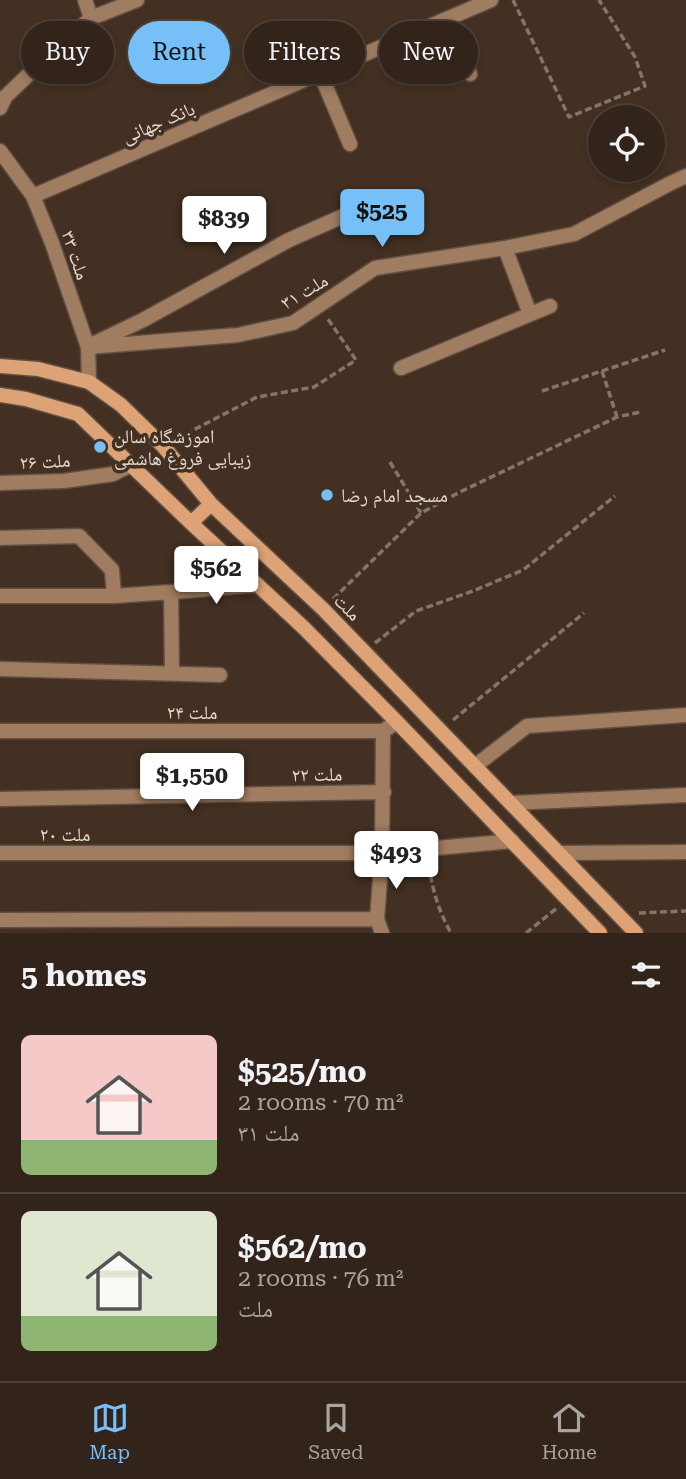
<!DOCTYPE html>
<meta charset="utf-8">
<style>
:root{--surface:#32241a;--page:#3d3027;--text:#f1f3f6;--muted:#a8a4a2;--line:#4d4139;--accent:#76c0f7}
body{margin:0;font-family:"Roboto Serif","Noto Naskh Arabic",serif;background:var(--page);color:var(--text);height:100vh;display:flex;flex-direction:column;font-size:26px;white-space:nowrap}
*{box-sizing:border-box;margin:0}
p{font-size:23px;color:var(--muted)}
.icon{flex:none;width:38px;height:38px;fill:none;stroke:currentColor;stroke-width:2;stroke-linecap:round;stroke-linejoin:round}
.map{position:relative;height:933px;overflow:hidden}
.panel{display:flex;flex-direction:column;background:var(--surface);flex:1}
.panel>*{flex:none}
.guide{position:absolute;left:21px;top:21px;width:644px;height:63px;display:flex;gap:14px}
.tools{position:absolute;left:588px;top:105px;display:grid;gap:14px}
.tools a{display:grid;place-items:center;width:77px;height:77px;border-radius:50%;background:var(--surface);box-shadow:0 4px 10px #0003,0 0 0 2px var(--line);font-size:35px}
.price{position:absolute;translate:-50% -60px;padding:0 16px;border-radius:7px;background:#fff;color:#222;font-size:23px;line-height:46px;filter:drop-shadow(0 2px 4px #0008)}
.price::after{content:'';position:absolute;left:50%;top:42px;width:21px;height:16px;margin-left:-10px;background:inherit;clip-path:polygon(0 0,100% 0,50% 100%)}
.price.selected{background:var(--accent);color:#111}
ul{padding:0;list-style:none}
li{display:flex;align-items:center;gap:21px;height:175px;padding:0 21px}
li+li{border-top:2px solid var(--line)}
li span{display:grid;place-items:center;flex:none;width:196px;height:140px;border-radius:10px;color:#555}
li>.icon{margin-inline-start:auto}
span .icon{width:84px;height:84px;fill:#fffc;stroke-width:1}
li b{font-size:30px}
h2{display:flex;justify-content:space-between;align-items:center;height:84px;padding:0 21px;font-size:30px}
.pill{padding:0 24px;border-radius:32px;background:var(--surface);box-shadow:0 4px 10px #0003,0 0 0 2px var(--line);font-size:24px;line-height:63px}
.pill.selected{background:var(--accent);color:#111}
.tab-bar{display:flex;justify-content:space-around;align-items:center;height:98px;border-top:2px solid var(--line);background:var(--surface);font-size:19px;color:var(--muted)}
.tab-bar a{display:grid;justify-items:center;gap:4px}
.tab-bar .selected{color:var(--accent)}
.map>svg:first-child{display:block}
.lines{fill:none;stroke-linecap:round;stroke-linejoin:round}
.minor-casing{stroke:#604f42;stroke-width:17}
.tertiary-casing{stroke:#604f42;stroke-width:17}
.secondary-casing{stroke:#604f42;stroke-width:17}
.path{stroke:#857569;stroke-width:3.5;stroke-dasharray:7 3.5;stroke-linecap:butt}
.minor{stroke:#a07c61;stroke-width:14}
.tertiary{stroke:#a07c61;stroke-width:14}
.secondary{stroke:#dda377;stroke-width:14}
.poi-dot{fill:#76c0f7;stroke:#433022;stroke-width:2.5}
.labels{text-anchor:middle;stroke-width:7;stroke-linejoin:round;paint-order:stroke}
.street-label{font-size:19px;fill:#e6dad1;stroke:#433022}
.poi-label{font-size:19px;fill:#e6dad1;stroke:#433022;text-anchor:start}
</style>
<div class="map">
<svg width="686" height="933" viewBox="0 0 686 933">
<rect width="100%" height="100%" fill="#433022"/>
<g class="lines">
<defs>
<path id="minor" d="M91 18 137 0
M444 20 470 74
M320 73 350 144
M505 248 530 314
M401 368 550 306
M0 538 79 536 112 570 114 596
M171 592 258 585
M0 596H114L171 592 172 673
M0 669 220 675
M0 731H383
M475 766 527 726 686 715
M0 799 384 792
M511 803 686 795
M0 853H382L512 841
M559 853 686 852
M0 920 377 919
M382 933 377 919 382 853 383 731 391 726"/>
<path id="tertiary" d="M0 108 5 97 48 56 91 18 85 0
M0 151 33 196 52 243 88 347 89 382
M33 196 491 0
M95 343 143 320 289 240 377 201
M88 347 238 335 293 323 375 268 505 248 574 234 669 184 686 176
M0 483 64 481 113 474 131 465"/>
<path id="secondary" d="M0 366 38 369 89 382 121 405 163 446 211 504 323 609 636 933
M0 395 26 399 78 414 191 523 304 628 397 722 600 933
M191 523 211 504"/>
</defs>
<use href="#minor" class="minor-casing"/>
<use href="#tertiary" class="tertiary-casing"/>
<use href="#secondary" class="secondary-casing"/>
<path class="path" d="M513 0 569 117 645 86 635 57 599 0
M602 371 617 417
M542 391 665 350
M176 439 257 397 314 387 356 360 328 319
M390 462 421 513
M333 599 421 513 460 492 617 417 640 412
M375 643 416 611 473 591 523 570 615 496
M453 720 584 613
M429 865C432 889 439 912 451 933
M639 913 686 911
M526 933 557 908"/>
<use href="#minor" class="minor"/>
<use href="#tertiary" class="tertiary"/>
<use href="#secondary" class="secondary"/>
</g>
<g class="poi-dot">
<circle cx="100" cy="447" r="7"/>
<circle cx="327" cy="495" r="7"/>
</g>
<g class="labels">
<g class="street-label">
<text transform="translate(158 122) rotate(-23)" y="7">بانک جهانی</text>
<text transform="translate(76 255) rotate(71)" y="7">ملت ۳۳</text>
<text transform="translate(304 291) rotate(-31)" y="7">ملت ۳۱</text>
<text transform="translate(45 461) rotate(-3)" y="7">ملت ۲۶</text>
<text transform="translate(348 607) rotate(45)" y="7">ملت</text>
<text x="192" y="719">ملت ۲۴</text>
<text transform="translate(317 774) rotate(-1)" y="7">ملت ۲۲</text>
<text x="65" y="841">ملت ۲۰</text>
</g>
<g class="poi-label">
<text x="114" y="443">اموزشگاه سالن<tspan x="114" dy="22">زیبایی فروغ هاشمی</tspan></text>
<text x="341" y="502">مسجد امام رضا</text>
</g>
</g>
</svg>
<div class="tools">
<a><svg class="icon" aria-label="locate" viewBox="0 0 24 24"><circle cx="12" cy="12" r="6"/><path d="M12 2v4M12 18v4M2 12h4M18 12h4"/></svg></a>
</div>
<b class="price selected" style="left:382px;top:249px">$525</b>
<b class="price" style="left:224px;top:256px">$839</b>
<b class="price" style="left:216px;top:606px">$562</b>
<b class="price" style="left:192px;top:813px">$1,550</b>
<b class="price" style="left:396px;top:891px">$493</b>
<div class="guide">
<a class="pill">Buy</a>
<a class="pill selected">Rent</a>
<a class="pill">Filters</a>
<a class="pill">New</a>
</div>
</div>
<section class="panel">
<h2>5 homes<svg class="icon" aria-label="filters" viewBox="0 0 24 24"><path d="M4 7h16M4 17h16"/><circle cx="9" cy="7" r="2"/><circle cx="15" cy="17" r="2"/></svg></h2>
<ul>
<li><span style="background:linear-gradient(#f6c9c9 75%,#8fb573 0)"><svg class="icon" aria-label="home" viewBox="0 0 24 24"><path d="M3 11l9-7 9 7M6 9v11h12V9"/></svg></span><div><b>$525/mo</b><p>2 rooms · 70 m²</p><p>ملت ۳۱</p></div></li>
<li><span style="background:linear-gradient(#dfe7d0 75%,#8fb573 0)"><svg class="icon" aria-label="home" viewBox="0 0 24 24"><path d="M3 11l9-7 9 7M6 9v11h12V9"/></svg></span><div><b>$562/mo</b><p>2 rooms · 76 m²</p><p>ملت</p></div></li>
</ul>
</section>
<nav class="tab-bar">
<a class="selected"><svg class="icon" aria-label="map" viewBox="0 0 24 24"><path d="M3 6l6-2 6 2 6-2v14l-6 2-6-2-6 2zM9 4v14M15 6v14"/></svg>Map</a>
<a><svg class="icon" aria-label="saved" viewBox="0 0 24 24"><path d="M7 4h10v16l-5-4-5 4z"/></svg>Saved</a>
<a><svg class="icon" aria-label="home" viewBox="0 0 24 24"><path d="M3 11l9-7 9 7M6 9v11h12V9"/></svg>Home</a>
</nav>
